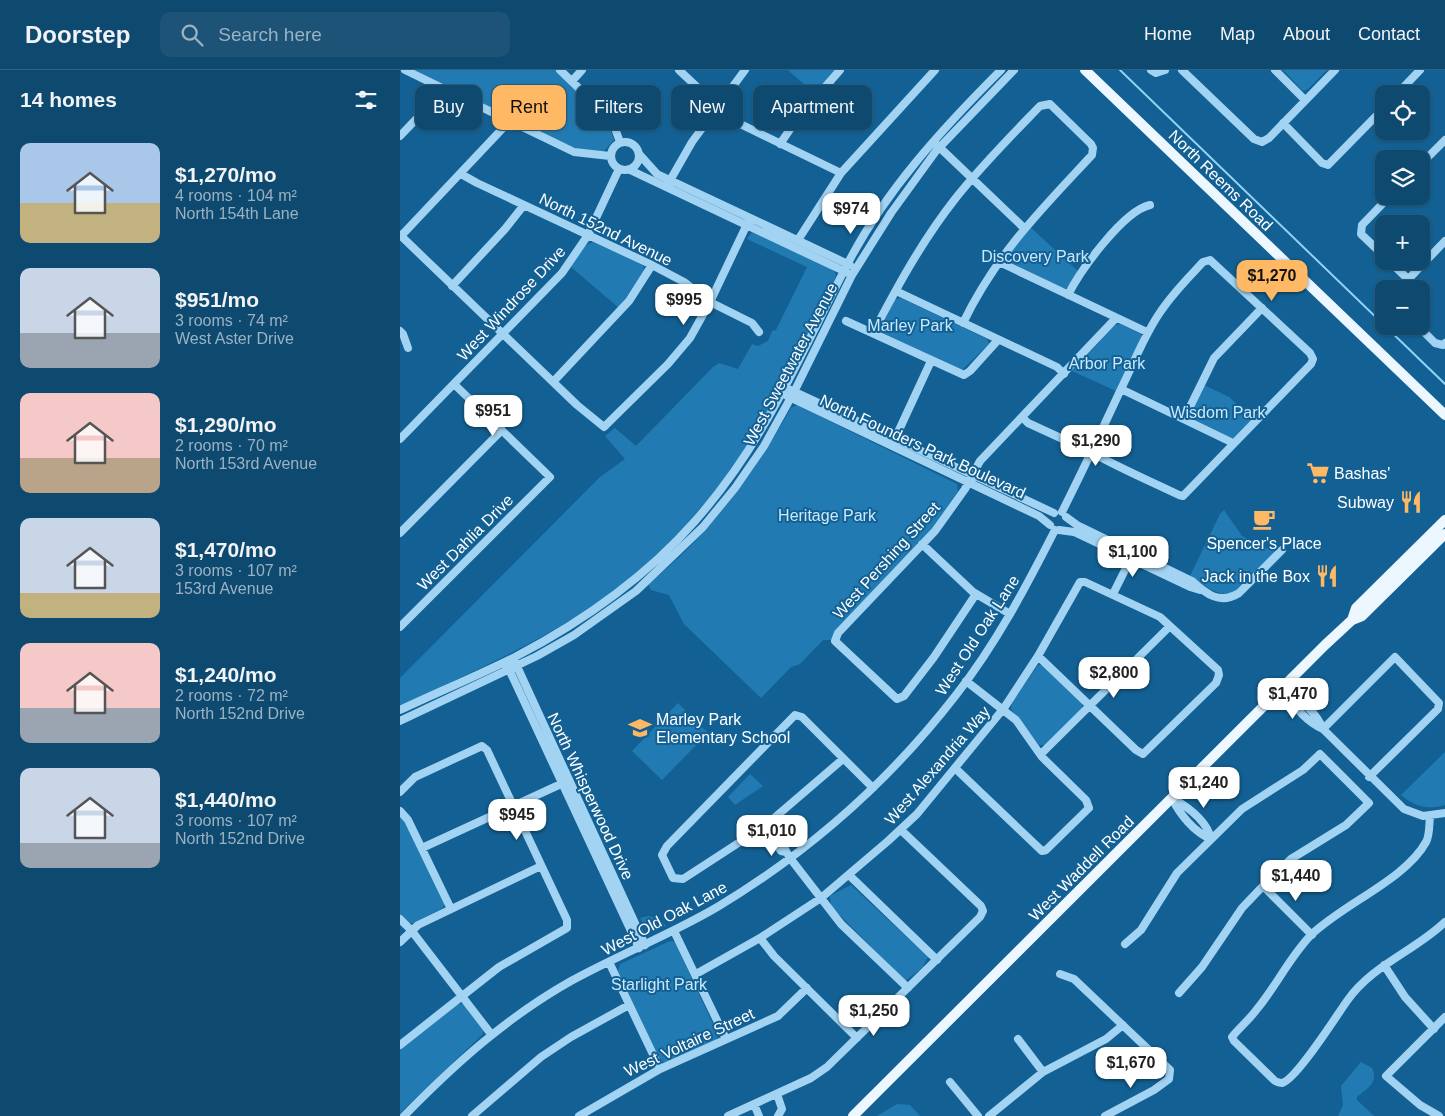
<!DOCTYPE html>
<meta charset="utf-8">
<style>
:root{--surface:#0e496f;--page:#1c5377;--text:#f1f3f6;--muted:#9bb2c3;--line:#2e6182;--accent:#ffb863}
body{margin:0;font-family:Arial,sans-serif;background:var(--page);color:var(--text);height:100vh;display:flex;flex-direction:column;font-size:19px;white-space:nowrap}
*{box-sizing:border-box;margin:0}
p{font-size:16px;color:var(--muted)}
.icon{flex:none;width:28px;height:28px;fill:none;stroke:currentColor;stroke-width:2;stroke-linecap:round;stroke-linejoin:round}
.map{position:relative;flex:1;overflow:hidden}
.details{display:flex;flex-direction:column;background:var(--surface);width:400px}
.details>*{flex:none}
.top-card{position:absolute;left:15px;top:15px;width:475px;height:45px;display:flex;gap:10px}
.controls{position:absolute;left:975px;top:15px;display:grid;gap:10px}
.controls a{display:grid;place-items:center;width:55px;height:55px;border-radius:10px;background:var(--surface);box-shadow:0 1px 4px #0004,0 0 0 1px var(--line);font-size:25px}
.price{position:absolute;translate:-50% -42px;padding:0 11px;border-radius:10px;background:#fff;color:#222;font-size:16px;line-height:32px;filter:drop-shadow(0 1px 2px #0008)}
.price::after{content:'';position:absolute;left:50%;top:30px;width:15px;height:11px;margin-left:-8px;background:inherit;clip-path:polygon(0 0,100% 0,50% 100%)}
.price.active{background:var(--accent);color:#111}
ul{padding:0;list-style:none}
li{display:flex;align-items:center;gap:15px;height:125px;padding:0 20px}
li span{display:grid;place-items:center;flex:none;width:140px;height:100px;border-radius:10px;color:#555}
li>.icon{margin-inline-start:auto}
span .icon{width:60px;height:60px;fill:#fffc;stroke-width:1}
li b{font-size:21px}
h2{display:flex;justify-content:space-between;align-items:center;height:60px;padding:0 20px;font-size:21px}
.pill{padding:0 18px;border-radius:10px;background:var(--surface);box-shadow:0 1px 4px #0004,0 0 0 1px var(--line);font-size:18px;line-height:45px}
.pill.active{background:var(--accent);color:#111}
header{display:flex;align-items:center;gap:30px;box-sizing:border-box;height:70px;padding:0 25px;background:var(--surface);border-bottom:1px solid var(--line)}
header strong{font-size:24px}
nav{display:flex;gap:28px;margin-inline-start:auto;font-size:18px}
.search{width:350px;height:45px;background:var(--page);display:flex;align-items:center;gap:12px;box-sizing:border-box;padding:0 18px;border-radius:10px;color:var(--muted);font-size:19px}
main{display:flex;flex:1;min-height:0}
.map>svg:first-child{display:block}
.green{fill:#217bb2}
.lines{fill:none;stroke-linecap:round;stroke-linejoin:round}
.stream{stroke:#93d1f6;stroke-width:2}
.minor{stroke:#a2d3f2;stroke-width:8}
.major{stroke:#edf7ff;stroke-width:10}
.labels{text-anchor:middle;stroke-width:4;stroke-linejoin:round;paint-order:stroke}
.street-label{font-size:16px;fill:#fff;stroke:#136194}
.park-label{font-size:16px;fill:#c9e9fd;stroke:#136194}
.poi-label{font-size:16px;fill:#fff;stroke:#136194;text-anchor:start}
</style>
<header>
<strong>Doorstep</strong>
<div class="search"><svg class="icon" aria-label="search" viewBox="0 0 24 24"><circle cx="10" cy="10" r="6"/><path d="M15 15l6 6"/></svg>Search here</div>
<nav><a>Home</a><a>Map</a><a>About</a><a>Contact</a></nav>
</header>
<main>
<section class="details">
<h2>14 homes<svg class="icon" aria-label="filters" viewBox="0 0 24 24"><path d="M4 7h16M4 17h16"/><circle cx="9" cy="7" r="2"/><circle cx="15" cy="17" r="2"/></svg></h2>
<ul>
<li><span style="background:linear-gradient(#a9c7e8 60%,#c2b280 0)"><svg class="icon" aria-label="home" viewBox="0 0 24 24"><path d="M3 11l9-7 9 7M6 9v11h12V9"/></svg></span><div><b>$1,270/mo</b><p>4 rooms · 104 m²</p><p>North 154th Lane</p></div></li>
<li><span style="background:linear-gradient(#c9d6e8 65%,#9aa5b1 0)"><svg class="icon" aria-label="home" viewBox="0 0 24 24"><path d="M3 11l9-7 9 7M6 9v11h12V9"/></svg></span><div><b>$951/mo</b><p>3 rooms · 74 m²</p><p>West Aster Drive</p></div></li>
<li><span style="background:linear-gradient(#f6c9c9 65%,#b9a48a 0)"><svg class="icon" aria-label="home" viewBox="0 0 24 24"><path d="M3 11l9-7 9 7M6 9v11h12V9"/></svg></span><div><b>$1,290/mo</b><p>2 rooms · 70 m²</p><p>North 153rd Avenue</p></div></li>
<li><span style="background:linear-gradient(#c9d6e8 75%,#c2b280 0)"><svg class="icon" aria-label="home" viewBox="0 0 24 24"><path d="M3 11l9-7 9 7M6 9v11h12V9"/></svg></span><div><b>$1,470/mo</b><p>3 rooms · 107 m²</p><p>153rd Avenue</p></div></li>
<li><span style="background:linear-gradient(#f6c9c9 65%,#9aa5b1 0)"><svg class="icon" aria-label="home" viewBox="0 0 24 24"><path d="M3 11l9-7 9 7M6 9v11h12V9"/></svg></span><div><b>$1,240/mo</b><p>2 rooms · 72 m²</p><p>North 152nd Drive</p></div></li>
<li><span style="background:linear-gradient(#c9d6e8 75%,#9aa5b1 0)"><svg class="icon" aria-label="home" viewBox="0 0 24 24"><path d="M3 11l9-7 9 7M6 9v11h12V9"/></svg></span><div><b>$1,440/mo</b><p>3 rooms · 107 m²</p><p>North 152nd Drive</p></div></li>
</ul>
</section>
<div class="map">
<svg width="1045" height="1046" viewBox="0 0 1045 1046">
<rect width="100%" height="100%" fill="#136194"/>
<path class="green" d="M10 0H155L208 51 214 70 204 81H181Z
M388 0H436L415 24Z
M883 0H927L908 19 903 21Z
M630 157 678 201 668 218 663 219 607 192 605 187Z
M352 162 428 197 435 202 436 206C413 253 392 303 365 348 320 422 261 491 188 539 130 577 63 606 0 636V608L200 407 225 389 205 366 215 358 236 376 313 297 319 293 338 299 352 274 358 276 368 271 372 261 376 260 407 197 347 169Z
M193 172 243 195 244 200 219 238 171 197 186 175Z
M501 228 587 269 589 274 562 300 483 264 481 258 495 229Z
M720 254 741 264V268L716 321 672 301 715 255Z
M804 315 829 327 853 349 834 368H830L792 350 790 345Z
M397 335 557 414 558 421 529 463 436 561 432 570H423L400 594 391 597 361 628 284 554 269 525 251 520 248 514C309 466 353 405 391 338Z
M824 440 842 466 870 480 872 476 875 483 834 522C815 528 805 514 790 506L820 444Z
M638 595H642L682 633V638L645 675H639L611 639 612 633Z
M278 633 308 663 262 710 232 681Z
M1045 682V735C1027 740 1015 737 1001 725Z
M350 704 363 716 335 735 328 727Z
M0 746 6 754 45 833 43 838 13 853H9L0 846Z
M451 815 528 887 522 898 505 911 431 836 430 826Z
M249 846 261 850 266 856 248 863 240 848Z
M270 871 275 872 318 965 316 970 265 993 260 991 218 901 220 894Z
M58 934H63L83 960V964L0 1043V980Z
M961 992 972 998C979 1013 967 1018 957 1027V1030L974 1046H938L943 1035 941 1016Z
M497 1034 510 1035 520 1046H477Z"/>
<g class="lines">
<path class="stream" d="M720 0 984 255
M985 256 1045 314"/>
<path class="minor" d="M5 0 174 82 210 86
M160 0 212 50 220 72
M279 0 332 50 441 103
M751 0 756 3 765 0
M782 0 854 69 862 72 869 68 935 0
M875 0 905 30
M172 11 182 0
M997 24 1020 0
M883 53 922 93 928 95 984 38
M0 66 45 19
M211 86a14 14 0 1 1 28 0a14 14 0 1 1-28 0Z
M380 74 397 49 440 0
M536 74 624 158
M239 84 257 104 450 195
M1021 94 1045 70
M230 100 448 203
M61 104 77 113 250 194 284 212 310 232 352 253 359 262
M268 114 292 72 345 0
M0 165 177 335 204 357 268 294 290 268 310 232 350 148
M1 166 103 58 108 50
M398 170 441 103 535 0
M984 186 961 164 962 155 990 126
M597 191 747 262
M989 191 1008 209
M52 216 105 159 124 135
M999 219 1045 171
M496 221 657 297 664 304
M668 225C680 201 723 141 750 135
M446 251 564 305 570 301 598 270
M1018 256 1035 273 1043 275 1045 273
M0 261 3 264 8 278
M473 263C497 217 522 171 555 129 581 96 611 66 640 36L650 34 691 74 693 78 692 85C640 141 597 183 563 253
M153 312 229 231 252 195
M721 319 833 373
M391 320 654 443
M387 326 639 446 650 455
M622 347 628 353 691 382C719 398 750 411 779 425L783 426 911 294 913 289 910 283 810 190 803 192C788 208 773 223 761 241 744 265 734 293 721 319 702 360 682 402 662 442
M784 349 814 288 862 238
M0 369 162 203 188 165 219 99
M493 373 531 291
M666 447 677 455 792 511C806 524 820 535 839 523L882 480
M659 460 674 462 790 517 800 520
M0 463 102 360
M522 474 573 522 610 544
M576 524 534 587 504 626 497 629 435 571 438 563 535 461 565 419 580 391 716 248
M713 524 732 486
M0 557 150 407 54 314
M115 592 245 875
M107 595 239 878
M883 618C892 634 905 651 923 659L1004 739 1023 746 1045 743
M885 620C900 629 916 642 923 659
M0 640C38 622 77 606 115 587 182 552 245 508 295 451 365 372 399 287 447 195 485 121 542 59 601 0
M0 651 137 586 174 565 236 521 303 457 335 418 364 376 394 322 452 205 491 143 536 81 614 0
M923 659 995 587 1039 633 1038 639 969 707
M641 684 770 556
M443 689 366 755 283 809 273 808 262 785 267 776 395 645 402 647 473 718
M556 699 642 781 646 780 689 738 686 730 642 687 616 650 566 611
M0 722 15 707 82 676 87 680 167 850V858L99 897 0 975
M772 728C788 737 807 751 811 769
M772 728C780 745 794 762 811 769
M0 741 8 750 51 839
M1030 746C1029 754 1030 765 1026 772 1006 809 943 834 911 865 889 888 877 915 857 939 850 949 840 957 832 967L834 971 875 1011C876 1012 881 1013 882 1013 896 1010 937 945 947 931 972 895 1015 881 1045 852
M368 758 369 764
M378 767C384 774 385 781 390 788L441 854 508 918
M373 770 381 781 386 782
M22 778 161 714
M449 805 537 890
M863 816 912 865
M0 849 11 860 91 964
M274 861 326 969
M360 868 374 886 457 968
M0 872 18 855 141 796
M725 874 741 860 777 803 842 739 903 700 920 684 969 733 946 755 891 789 863 816 842 838 802 897 779 923
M209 892 260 999
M984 895 1005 927 1034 959
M296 904 360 868 421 828 488 771 517 744 604 638 638 586 680 512H685L760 547 818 600 819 605 816 613 743 684 736 680 638 586
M660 904 674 909 770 1000 769 1009 754 1020 705 1046
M618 969 643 1002
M550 1012 578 1046
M377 1024 382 1039 378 1046
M354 1034 359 1046
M4 1046C55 994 107 947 171 911 220 884 272 864 319 836 410 781 491 709 556 625 596 574 626 517 655 460
M72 1046 141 987 171 967 229 935
M179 1046 260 999 378 946 407 918
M328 1046 411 1008 427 997 580 847 583 841 581 836 501 760
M589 1046 643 1002 706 969 723 955
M1039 1046 1020 1035 986 1006 1045 947"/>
<path class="major" d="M685 0 1045 345
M952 550 956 538 1045 450
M453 1046 925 575 952 550 962 546 1045 464"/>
</g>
<defs>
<symbol id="supermarket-bare" viewBox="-9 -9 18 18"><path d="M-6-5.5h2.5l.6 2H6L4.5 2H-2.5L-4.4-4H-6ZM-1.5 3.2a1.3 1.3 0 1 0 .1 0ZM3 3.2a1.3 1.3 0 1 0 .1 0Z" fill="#ffb863" stroke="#136194" stroke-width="2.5" paint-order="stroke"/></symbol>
<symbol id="restaurant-bare" viewBox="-9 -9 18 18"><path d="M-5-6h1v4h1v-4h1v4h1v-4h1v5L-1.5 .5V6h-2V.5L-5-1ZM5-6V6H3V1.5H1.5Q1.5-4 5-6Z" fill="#ffb863" stroke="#136194" stroke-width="2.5" paint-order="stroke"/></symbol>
<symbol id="cafe-bare" viewBox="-9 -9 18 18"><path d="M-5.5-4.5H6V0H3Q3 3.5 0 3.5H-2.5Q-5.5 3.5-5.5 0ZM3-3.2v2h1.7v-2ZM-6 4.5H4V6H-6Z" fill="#ffb863" stroke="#136194" stroke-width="2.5" paint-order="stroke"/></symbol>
<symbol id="school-bare" viewBox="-9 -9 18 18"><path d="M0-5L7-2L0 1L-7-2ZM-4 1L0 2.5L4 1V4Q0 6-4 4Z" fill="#ffb863" stroke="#136194" stroke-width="2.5" paint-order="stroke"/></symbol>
</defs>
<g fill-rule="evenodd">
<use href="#supermarket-bare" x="902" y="387" width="32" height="32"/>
<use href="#restaurant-bare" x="995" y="416" width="32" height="32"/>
<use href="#cafe-bare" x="848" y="433" width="32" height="32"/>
<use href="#restaurant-bare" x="911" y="490" width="32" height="32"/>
<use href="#school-bare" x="224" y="642" width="32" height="32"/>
</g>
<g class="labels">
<g class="street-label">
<text transform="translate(821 110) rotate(44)" y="6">North Reems Road</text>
<text transform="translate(206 159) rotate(26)" y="6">North 152nd Avenue</text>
<text transform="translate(111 233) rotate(-47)" y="6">West Windrose Drive</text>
<text transform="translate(390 294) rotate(-62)" y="6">West Sweetwater Avenue</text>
<text transform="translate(523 376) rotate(25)" y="6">North Founders Park Boulevard</text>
<text transform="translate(65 472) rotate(-45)" y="6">West Dahlia Drive</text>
<text transform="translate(486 490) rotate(-48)" y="6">West Pershing Street</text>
<text transform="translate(577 565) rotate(-57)" y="6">West Old Oak Lane</text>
<text transform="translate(537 695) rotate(-49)" y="6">West Alexandria Way</text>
<text transform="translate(191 726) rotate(65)" y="6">North Whisperwood Drive</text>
<text transform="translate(681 798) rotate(-45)" y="6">West Waddell Road</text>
<text transform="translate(264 848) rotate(-28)" y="6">West Old Oak Lane</text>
<text transform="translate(289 972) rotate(-25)" y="6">West Voltaire Street</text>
</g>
<g class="park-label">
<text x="635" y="192">Discovery Park</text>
<text x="510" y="261">Marley Park</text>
<text x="707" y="299">Arbor Park</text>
<text x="818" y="348">Wisdom Park</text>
<text x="427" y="451">Heritage Park</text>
<text x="259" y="920">Starlight Park</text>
</g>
<g class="poi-label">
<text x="934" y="409">Bashas'</text>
<text x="994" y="438" text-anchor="end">Subway</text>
<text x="864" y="479" text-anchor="middle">Spencer's Place</text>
<text x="910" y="512" text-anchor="end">Jack in the Box</text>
<text x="256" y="655">Marley Park<tspan x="256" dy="18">Elementary School</tspan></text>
</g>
</g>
</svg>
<div class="controls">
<a><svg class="icon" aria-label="locate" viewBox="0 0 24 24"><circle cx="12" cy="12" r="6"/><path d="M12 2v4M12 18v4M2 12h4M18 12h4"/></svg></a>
<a><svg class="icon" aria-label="layers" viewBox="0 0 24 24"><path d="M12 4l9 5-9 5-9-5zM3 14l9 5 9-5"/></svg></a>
<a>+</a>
<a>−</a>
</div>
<b class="price" style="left:451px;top:165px">$974</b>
<b class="price active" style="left:872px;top:232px">$1,270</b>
<b class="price" style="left:284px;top:256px">$995</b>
<b class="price" style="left:93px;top:367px">$951</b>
<b class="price" style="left:696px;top:397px">$1,290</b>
<b class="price" style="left:733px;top:508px">$1,100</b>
<b class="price" style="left:714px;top:629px">$2,800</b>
<b class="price" style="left:893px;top:650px">$1,470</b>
<b class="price" style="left:804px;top:739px">$1,240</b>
<b class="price" style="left:117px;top:771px">$945</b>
<b class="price" style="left:372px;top:787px">$1,010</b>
<b class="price" style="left:896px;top:832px">$1,440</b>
<b class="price" style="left:474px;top:967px">$1,250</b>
<b class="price" style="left:731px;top:1019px">$1,670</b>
<div class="top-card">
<a class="pill">Buy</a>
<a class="pill active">Rent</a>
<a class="pill">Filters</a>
<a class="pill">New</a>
<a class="pill">Apartment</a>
</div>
</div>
</main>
